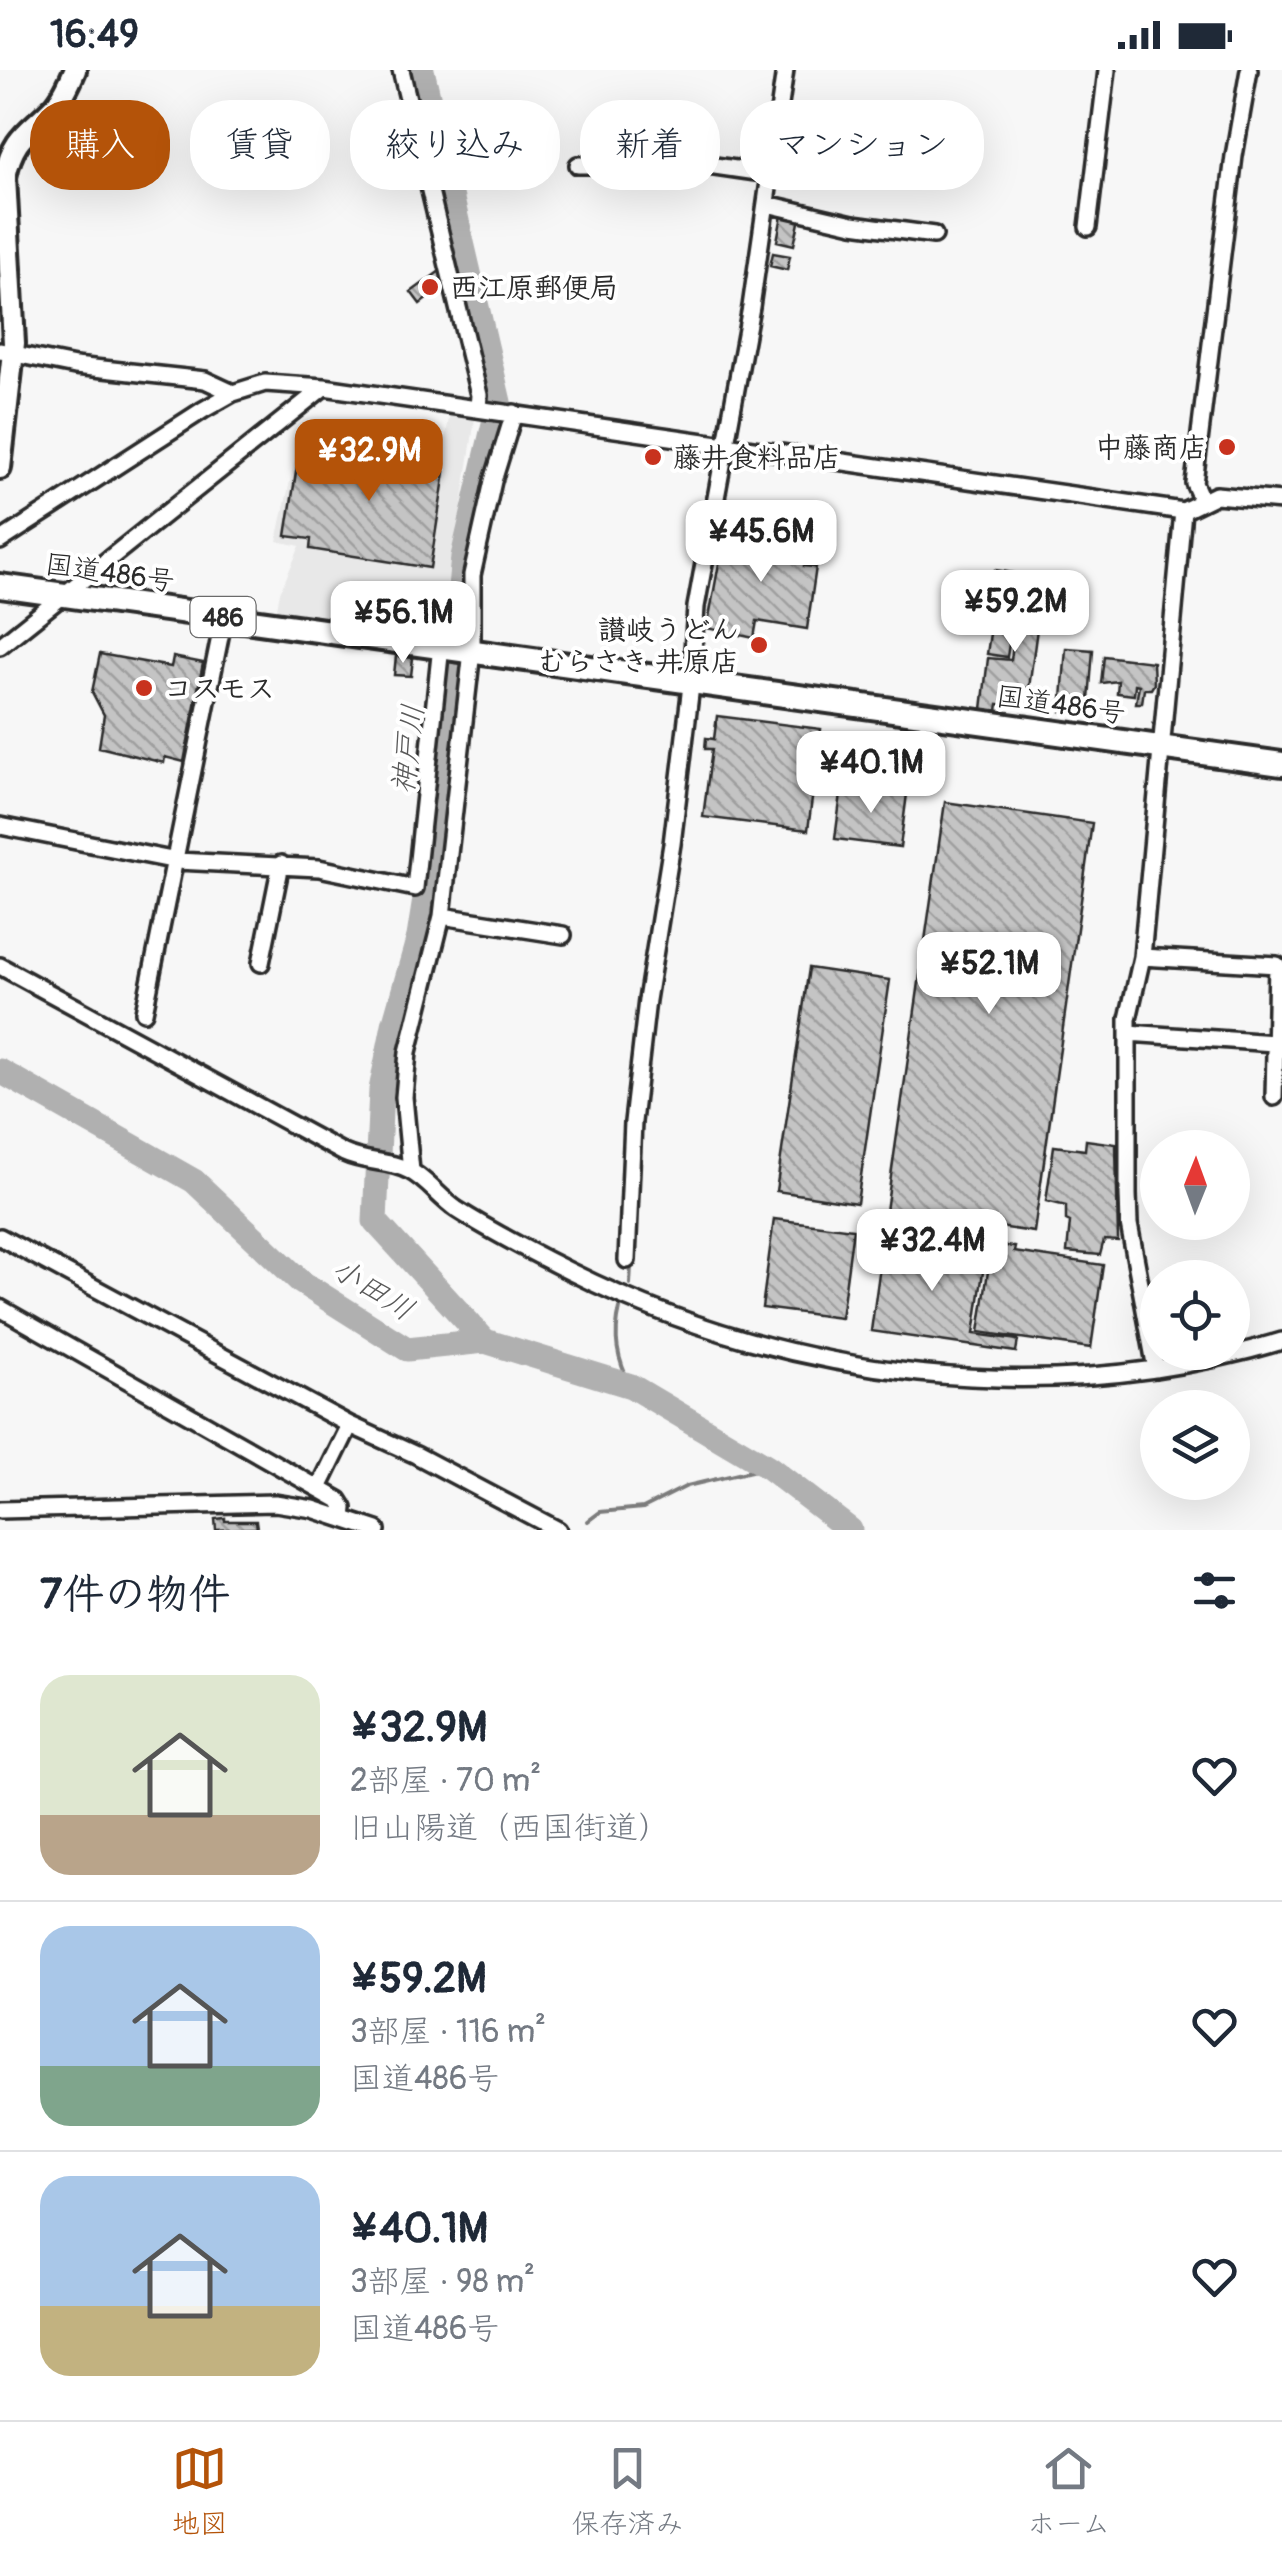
<!DOCTYPE html>
<html lang="ja">
<meta charset="utf-8">
<style>
:root{--surface:#fff;--page:#f6f6f7;--text:#1f2937;--muted:#747a83;--line:#e0e1e3;--accent:#b45309}
body{margin:0;font-family:Pangolin,"Klee One",sans-serif;background:var(--page);color:var(--text);height:100vh;display:flex;flex-direction:column;font-size:38px;white-space:nowrap}
*{box-sizing:border-box;margin:0}
p{font-size:32px;color:var(--muted)}
.icon{flex:none;width:55px;height:55px;fill:none;stroke:currentColor;stroke-width:2;stroke-linecap:round;stroke-linejoin:round}
.map{position:relative;height:1460px;overflow:hidden}
.drawer{display:flex;flex-direction:column;background:var(--surface);flex:1}
.drawer>*{flex:none}
.hud{position:absolute;left:30px;top:30px;width:1222px;height:90px;display:flex;gap:20px}
.needle{width:65px;rotate:1deg}
.tools{position:absolute;left:1140px;top:1060px;display:grid;gap:20px}
.tools a{display:grid;place-items:center;width:110px;height:110px;border-radius:50%;background:var(--surface);box-shadow:0 10px 40px #0002;font-size:50px}
.price{position:absolute;translate:-50% -85px;padding:0 22px;border-radius:20px;background:#fff;color:#222;font-size:32px;line-height:65px;filter:drop-shadow(0 2px 5px #0008)}
.price::after{content:'';position:absolute;left:50%;top:60px;width:30px;height:22px;margin-left:-15px;background:inherit;clip-path:polygon(0 0,100% 0,50% 100%)}
.price.selected{background:var(--accent);color:#fff}
ul{padding:0;list-style:none}
li{display:flex;align-items:center;gap:30px;height:250px;padding:0 40px}
li+li{border-top:2px solid var(--line)}
li span{display:grid;place-items:center;flex:none;width:280px;height:200px;border-radius:30px;color:#555}
li>.icon{margin-inline-start:auto}
span .icon{width:120px;height:120px;fill:#fffc;stroke-width:1}
li b{font-size:42px}
h2{display:flex;justify-content:space-between;align-items:center;height:120px;padding:0 40px;font-size:42px}
.chip{padding:0 35px;border-radius:40px;background:var(--surface);box-shadow:0 10px 40px #0002;font-size:35px;line-height:90px}
.chip.selected{background:var(--accent);color:#fff}
.status{display:flex;justify-content:space-between;align-items:center;height:70px;padding:0 50px;background:var(--surface);direction:ltr}
.status svg{height:28px;fill:currentColor}
.dock{display:flex;justify-content:space-around;align-items:center;height:140px;border-top:2px solid var(--line);background:var(--surface);font-size:28px;color:var(--muted)}
.dock a{display:grid;justify-items:center;gap:5px}
.dock .selected{color:var(--accent)}
.map>svg:first-child{display:block}
.built{fill:#e8e8e8}
.lines{fill:none;stroke-linecap:round;stroke-linejoin:round}
.stream{stroke:#7b7b7b;stroke-width:4}
.river{stroke:#b0b0b0;stroke-width:25}
.building{fill:url(#building-back-hatch);stroke:#2b2b2b;stroke-width:2.5}
.minor-casing{stroke:#2b2b2b;stroke-width:22}
.major-casing{stroke:#2b2b2b;stroke-width:28}
.highway-casing{stroke:#2b2b2b;stroke-width:30}
.minor{stroke:#fff;stroke-width:15}
.major{stroke:#fff;stroke-width:20}
.highway{stroke:#fff;stroke-width:22}
.poi-dot{fill:#c8321e;stroke:#fff;stroke-width:4}
.labels{text-anchor:middle;stroke-width:8;stroke-linejoin:round;paint-order:stroke}
.shield{fill:#fff;stroke:#6b6b6b;stroke-width:2.5}
.shield-label{font-size:25px;font-weight:bold;fill:#2b2b2b}
.poi-label{font-size:28px;font-weight:bold;fill:#2b2b2b;stroke:#fff;text-anchor:start}
.street-label{font-size:28px;fill:#2b2b2b;stroke:#fff}
.water-label{font-size:30px;font-style:italic;fill:#5a5a5a;stroke:#fff}
</style>
<div class="status"><b>16:49</b><svg viewBox="0 0 49 12"><path d="M0 12V9h3v3zM5 12V6h3v6zM10 12V3h3v9zM15 12V0h3v12zM26 1h20v11H26zM47 4h2v5h-2z"/></svg></div>
<div class="map">
<svg width="1282" height="1460" viewBox="0 0 1282 1460">
<defs>
<pattern id="building-back-hatch" width="6" height="6" patternUnits="userSpaceOnUse" patternTransform="scale(2.5)"><rect width="6" height="6" fill="#c4c4c4"/><path d="M-1 5l2 2M0 0l6 6M5-1l2 2" fill="none" stroke="#9f9f9f"/></pattern>
</defs>
<rect width="100%" height="100%" fill="#f7f7f7"/>
<filter id="ink" filterUnits="userSpaceOnUse"><feTurbulence type="fractalNoise" baseFrequency=".01" numOctaves="2"/><feDisplacementMap in="SourceGraphic" scale="20" xChannelSelector="R" yChannelSelector="G"/><feConvolveMatrix kernelMatrix="1 2 1 2 8 2 1 2 1" color-interpolation-filters="sRGB"/></filter>
<g filter="url(#ink)">
<path class="built" d="M451 338 476 342 442 569 276 544 280 522 300 476 277 471 297 379 325 370 371 369 444 375Z"/>
<g class="lines">
<path class="stream" d="M630 1214 631 1196
M620 1238C613 1267 617 1290 631 1316
M588 1451 600 1442 643 1438 687 1416 768 1397"/>
<path class="river" d="M422 0 499 332 463 487 437 753 419 867 394 955 381 1020 375 1151 485 1271
M0 1001 194 1111 301 1212 407 1279 485 1271 631 1316 768 1397 850 1460"/>
</g>
<path class="building" d="M782 145 800 148 794 175 777 171Z
M773 183 790 186 787 200 770 196Z
M440 201 449 212 420 234 411 222Z
M362 374 422 383 423 378 438 380 435 400 445 402 430 498 310 479 311 469 286 466 299 383 320 386 321 378 361 384Z
M725 461 792 471V476L806 477 804 496 816 497 807 559 757 551 754 568 707 558Z
M995 500 1014 503 1013 514 1018 515 1007 587 987 584 996 522H992Z
M1020 519 1042 522 1029 618 1014 617 1013 628H1008L1006 635 998 634 997 641 982 639 988 588 1011 590Z
M1066 578 1093 580 1088 643 1061 641Z
M100 584 171 597 173 587 203 593 184 692 165 687 164 693 99 677 104 645 92 622Z
M396 586 413 588 411 606 394 605Z
M1104 586 1153 592 1154 614 1151 619H1144L1142 633H1136L1139 615 1135 614 1134 625 1117 623 1118 611 1101 613Z
M717 646 821 659 808 760 703 747 712 679H705L706 668 714 669Z
M842 716 907 724 900 777 835 769Z
M945 732 1092 753 1034 1162 886 1141Z
M809 898 890 910 857 1133 776 1121Z
M1086 1070 1116 1074 1118 1171 1104 1170 1100 1185 1067 1182 1070 1152 1066 1150V1136L1046 1131 1054 1076 1085 1080Z
M774 1149 853 1159 841 1248 762 1238Z
M884 1167 986 1181 974 1264 1018 1270 1016 1282 871 1261Z
M996 1175 1015 1177 1014 1182 1103 1195 1091 1278 979 1262 991 1181 995 1182Z
M225 1448V1451H256L257 1458 216 1460 215 1449Z"/>
<g class="lines">
<defs>
<path id="minor" d="M401 0 479 325 478 338
M578 95H708L770 104
M767 134 853 154 934 165
M1088 157 1107 0
M0 281 75 296 205 310 233 323
M1202 431 1194 413 1234 86 1249 0
M0 471 203 340 233 323 265 313 324 317 1183 441 1216 425 1282 431
M0 576 324 317
M0 756 177 791 319 798 415 818 441 576
M442 846 563 865
M1142 887 1277 895 1274 1027
M261 893 281 794
M0 896 344 1083C365 1093 390 1090 410 1101 426 1109 440 1128 456 1139 492 1162 531 1182 569 1201 787 1310 1047 1341 1282 1271
M144 942 224 547
M1128 963 1274 973
M411 1101 404 1027 408 982 442 846 472 581V505L493 411 514 343
M0 1167 350 1355 319 1418
M627 1190 633 1052 647 930 672 774 690 624 696 537 751 237 785 0
M0 1238 339 1430 344 1438 343 1448
M1156 1299 1129 1154 1128 1124V949L1142 887 1183 441
M348 1354 416 1385 558 1460
M0 1440 275 1433 313 1439 377 1460"/>
<path id="major" d="M0 398 14 273 5 107C13 66 29 63 55 36 64 26 70 12 75 0"/>
<path id="highway" d="M0 516 1282 694"/>
</defs>
<use href="#minor" class="minor-casing"/>
<use href="#major" class="major-casing"/>
<use href="#highway" class="highway-casing"/>
<use href="#minor" class="minor"/>
<use href="#major" class="major"/>
<use href="#highway" class="highway"/>
</g>
</g>
<g class="poi-dot">
<circle cx="430" cy="217" r="10"/>
<circle cx="1227" cy="377" r="10"/>
<circle cx="653" cy="387" r="10"/>
<circle cx="759" cy="575" r="10"/>
<circle cx="144" cy="618" r="10"/>
</g>
<g class="labels">
<rect class="shield" x="190.5" y="527" width="65" height="40" rx="8"/>
<g class="shield-label">
<text x="223" y="556">486</text>
</g>
<g class="poi-label">
<text x="450" y="227">西江原郵便局</text>
<text x="1207" y="387" text-anchor="end">中藤商店</text>
<text x="673" y="397">藤井食料品店</text>
<text x="739" y="569" text-anchor="end">讃岐うどん<tspan x="739" dy="32">むらさき 井原店</tspan></text>
<text x="164" y="628">コスモス</text>
</g>
<g class="street-label">
<text transform="translate(110 502) rotate(8)" y="10">国道486号</text>
<text transform="translate(1061 634) rotate(8)" y="10">国道486号</text>
</g>
<g class="water-label">
<text transform="translate(408 679) rotate(-83)" y="10">神戸川</text>
<text transform="translate(373 1219) rotate(32)" y="10">小田川</text>
</g>
</g>
</svg>
<div class="tools">
<a><svg class="needle" viewBox="-14 -14 28 28"><path d="M0-13l5 13h-10z" fill="#e53935"/><path d="M0 13l5-13h-10z" fill="#747a83"/></svg></a>
<a><svg class="icon" aria-label="locate" viewBox="0 0 24 24"><circle cx="12" cy="12" r="6"/><path d="M12 2v4M12 18v4M2 12h4M18 12h4"/></svg></a>
<a><svg class="icon" aria-label="layers" viewBox="0 0 24 24"><path d="M12 4l9 5-9 5-9-5zM3 14l9 5 9-5"/></svg></a>
</div>
<b class="price selected" style="left:369px;top:434px">¥32.9M</b>
<b class="price" style="left:761px;top:515px">¥45.6M</b>
<b class="price" style="left:1015px;top:585px">¥59.2M</b>
<b class="price" style="left:403px;top:596px">¥56.1M</b>
<b class="price" style="left:871px;top:746px">¥40.1M</b>
<b class="price" style="left:989px;top:947px">¥52.1M</b>
<b class="price" style="left:932px;top:1224px">¥32.4M</b>
<div class="hud">
<a class="chip selected">購入</a>
<a class="chip">賃貸</a>
<a class="chip">絞り込み</a>
<a class="chip">新着</a>
<a class="chip">マンション</a>
</div>
</div>
<section class="drawer">
<h2>7件の物件<svg class="icon" aria-label="filters" viewBox="0 0 24 24"><path d="M4 7h16M4 17h16"/><circle cx="9" cy="7" r="2"/><circle cx="15" cy="17" r="2"/></svg></h2>
<ul>
<li><span style="background:linear-gradient(#dfe7d0 70%,#b9a48a 0)"><svg class="icon" aria-label="home" viewBox="0 0 24 24"><path d="M3 11l9-7 9 7M6 9v11h12V9"/></svg></span><div><b>¥32.9M</b><p>2部屋 · 70 m²</p><p>旧山陽道（西国街道）</p></div><svg class="icon" aria-label="heart" viewBox="0 0 24 24"><path d="M12 20l-8-8c-3-5 5-10 8-4 3-6 11-1 8 4z"/></svg></li>
<li><span style="background:linear-gradient(#a9c7e8 70%,#7fa58c 0)"><svg class="icon" aria-label="home" viewBox="0 0 24 24"><path d="M3 11l9-7 9 7M6 9v11h12V9"/></svg></span><div><b>¥59.2M</b><p>3部屋 · 116 m²</p><p>国道486号</p></div><svg class="icon" aria-label="heart" viewBox="0 0 24 24"><path d="M12 20l-8-8c-3-5 5-10 8-4 3-6 11-1 8 4z"/></svg></li>
<li><span style="background:linear-gradient(#a9c7e8 65%,#c2b280 0)"><svg class="icon" aria-label="home" viewBox="0 0 24 24"><path d="M3 11l9-7 9 7M6 9v11h12V9"/></svg></span><div><b>¥40.1M</b><p>3部屋 · 98 m²</p><p>国道486号</p></div><svg class="icon" aria-label="heart" viewBox="0 0 24 24"><path d="M12 20l-8-8c-3-5 5-10 8-4 3-6 11-1 8 4z"/></svg></li>
</ul>
</section>
<nav class="dock">
<a class="selected"><svg class="icon" aria-label="map" viewBox="0 0 24 24"><path d="M3 6l6-2 6 2 6-2v14l-6 2-6-2-6 2zM9 4v14M15 6v14"/></svg>地図</a>
<a><svg class="icon" aria-label="saved" viewBox="0 0 24 24"><path d="M7 4h10v16l-5-4-5 4z"/></svg>保存済み</a>
<a><svg class="icon" aria-label="home" viewBox="0 0 24 24"><path d="M3 11l9-7 9 7M6 9v11h12V9"/></svg>ホーム</a>
</nav>
